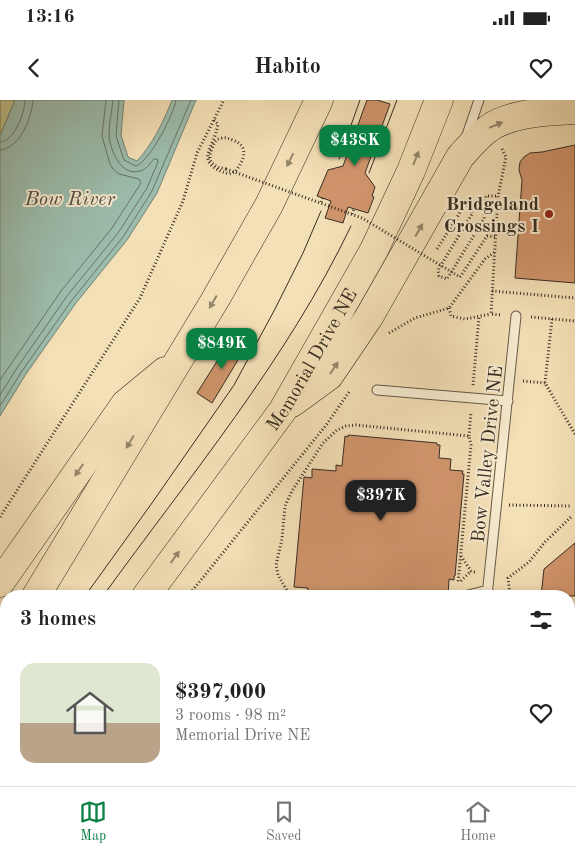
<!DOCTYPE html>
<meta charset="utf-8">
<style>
:root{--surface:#fff;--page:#f2f2f2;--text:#222;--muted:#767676;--line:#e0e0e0;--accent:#0b8043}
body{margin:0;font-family:"Old Standard TT",serif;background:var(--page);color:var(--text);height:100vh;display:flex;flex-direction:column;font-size:19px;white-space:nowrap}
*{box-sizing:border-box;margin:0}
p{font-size:16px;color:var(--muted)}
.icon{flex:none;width:28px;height:28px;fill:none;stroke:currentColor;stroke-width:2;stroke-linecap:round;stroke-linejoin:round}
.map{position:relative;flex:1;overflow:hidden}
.panel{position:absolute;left:0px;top:490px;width:575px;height:196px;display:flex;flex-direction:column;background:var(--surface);border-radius:20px 20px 0 0;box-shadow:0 2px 8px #0003}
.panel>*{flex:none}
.price{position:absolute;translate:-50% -42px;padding:0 11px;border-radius:10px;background:var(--accent);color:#fff;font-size:16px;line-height:32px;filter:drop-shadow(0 1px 2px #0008)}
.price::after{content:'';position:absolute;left:50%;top:30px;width:15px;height:11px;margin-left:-8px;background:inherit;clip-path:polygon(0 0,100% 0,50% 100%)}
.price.selected{background:#222;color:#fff}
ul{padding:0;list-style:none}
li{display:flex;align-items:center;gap:15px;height:125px;padding:0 20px}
li span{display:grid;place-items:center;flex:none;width:140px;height:100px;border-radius:15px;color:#555}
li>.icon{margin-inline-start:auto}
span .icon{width:60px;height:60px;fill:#fffc;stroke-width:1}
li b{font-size:21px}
h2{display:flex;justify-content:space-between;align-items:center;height:60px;padding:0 20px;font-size:21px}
.status{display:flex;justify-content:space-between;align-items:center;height:35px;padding:0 25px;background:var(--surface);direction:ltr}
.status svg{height:14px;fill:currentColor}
header{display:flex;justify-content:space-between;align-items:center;height:65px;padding:0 20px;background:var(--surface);font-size:22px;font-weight:600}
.tabs{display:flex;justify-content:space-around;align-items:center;height:70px;border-top:1px solid var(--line);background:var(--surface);font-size:14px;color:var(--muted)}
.tabs a{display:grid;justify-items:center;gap:2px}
.tabs .selected{color:var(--accent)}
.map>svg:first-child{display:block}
.green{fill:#c0c18b;stroke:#7a7656}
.water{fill:#9cbdad;stroke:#738375}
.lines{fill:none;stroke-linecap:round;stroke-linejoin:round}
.shore{stroke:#687468;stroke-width:1}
.building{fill:#d1956c;stroke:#352c22}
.service-casing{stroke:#655947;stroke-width:11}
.trunk-casing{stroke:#352c22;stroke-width:29}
.path{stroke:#352c22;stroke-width:3;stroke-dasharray:1 2.5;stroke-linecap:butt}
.service{stroke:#f8ebd0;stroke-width:9}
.trunk{stroke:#f4e0b7;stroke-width:28}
.tram{stroke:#352c22;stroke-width:1}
.path-bridge{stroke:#352c22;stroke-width:3;stroke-dasharray:1 2.5;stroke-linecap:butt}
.oneway{fill:#94866c}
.poi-dot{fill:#8f2418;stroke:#f8ebd0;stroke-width:2}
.labels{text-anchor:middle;stroke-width:4;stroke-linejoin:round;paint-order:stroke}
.poi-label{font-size:19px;font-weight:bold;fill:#352c22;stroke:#f8ebd0;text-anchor:end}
.street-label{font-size:19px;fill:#352c22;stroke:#f8ebd0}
.water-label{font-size:20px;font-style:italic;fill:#4f5045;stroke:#f8ebd0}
</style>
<div class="status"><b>13:16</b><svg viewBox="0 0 49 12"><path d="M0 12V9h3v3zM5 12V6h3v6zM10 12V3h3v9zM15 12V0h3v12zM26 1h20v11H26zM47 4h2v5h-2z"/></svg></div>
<header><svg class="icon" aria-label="back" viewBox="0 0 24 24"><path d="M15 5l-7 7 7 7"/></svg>Habito<svg class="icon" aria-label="heart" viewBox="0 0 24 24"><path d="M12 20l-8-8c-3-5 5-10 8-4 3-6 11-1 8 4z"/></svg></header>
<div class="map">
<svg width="575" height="686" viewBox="0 0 575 686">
<rect width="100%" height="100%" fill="#f4e0b7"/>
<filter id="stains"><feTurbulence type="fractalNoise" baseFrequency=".004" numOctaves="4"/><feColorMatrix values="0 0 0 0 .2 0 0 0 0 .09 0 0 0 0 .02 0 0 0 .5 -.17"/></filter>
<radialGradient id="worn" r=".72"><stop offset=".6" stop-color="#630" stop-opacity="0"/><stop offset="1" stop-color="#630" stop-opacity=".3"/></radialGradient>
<path class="green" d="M0 0H15L0 36Z"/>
<path class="water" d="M15 0H124L121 35 128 57 137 61C152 45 164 21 172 0H196L157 93 127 140 76 203 26 274 0 316V36Z"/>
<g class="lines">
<path class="shore" d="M119 0 116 36 124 60 136 66C150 61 174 14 176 0
M0 42C14 42 25 13 25 0
M0 50C20 49 32 17 33 0
M0 280 61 191 112 128 141 83 139 79 119 74 113 69 110 64 102 36 106 0
M0 295 17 268 67 196 118 133 147 88 158 62 157 59H154C150 63 146 70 140 71 121 77 110 50 109 35 109 23 112 11 113 0
M0 306 22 271 72 200 123 137 152 91 191 0"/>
</g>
<path class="building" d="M367 0H377L390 4 365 73 375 87 372 96 374 97 368 113 348 107 343 123 325 118 331 101 317 96 328 70 343 66Z
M575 45V183L515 178 522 80 519 70 520 62 524 57 530 53 542 52Z
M233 236 247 245 212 303 197 293Z
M348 335 437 343V345H440L439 358 451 359 450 370 463 371 462 374H464L455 476H454V480L449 479 448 495 307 496 308 488 294 487 304 377 312 378V369L336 371V365L342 366 345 336 348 337Z
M575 443V496H541L544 469Z"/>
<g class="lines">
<defs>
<path id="service" d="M467 35 479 0
M377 290 508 301
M464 496 488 490
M487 496 516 216
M321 686 322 680
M398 686 401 680
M471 686V680"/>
<g id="trunk">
<path d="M292 303 329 276 369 217 460 57C469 47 477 37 488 29 509 13 549 11 575 10"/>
<path d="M0 483 125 304 165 271"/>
<path d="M36 496 215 200 269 105 319 0"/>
<path id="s1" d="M146 496 283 310 374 150 411 71 439 0"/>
<path d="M0 557 6 546"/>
<path d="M18 686 22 680"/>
</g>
</defs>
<use href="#service" class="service-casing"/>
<use href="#trunk" class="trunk-casing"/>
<path class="path" d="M214 20 218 24C214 49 192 63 229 74L235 72C244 60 250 47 233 40 229 39 226 37 222 38 215 39 214 43 212 49 206 62 214 67 226 69
M502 49 506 57 498 96 491 214 502 215
M321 102 323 98
M352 114 354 109
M437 149 464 106 467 105 472 108V114L438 170 439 176 447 179 484 119 486 96H498
M460 177 487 136 497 137
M492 191 575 198
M449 208 451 216 465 219 491 214
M531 217 575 221
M552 219 545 283 575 334
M389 233 415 218 449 208 485 159 495 152
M523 281 545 283
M473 285 479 217
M469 336 471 312
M509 405 571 406
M0 417 140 198 183 101 197 53 224 0
M461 456 471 471 477 473
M461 481 471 471
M188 496 327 324 349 292
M290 496 278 475 276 465 282 439 285 406 292 391 323 343 337 330 346 326 356 325 469 336 471 345 458 483
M510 496 508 478 529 462 545 442 572 416
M569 518V510
M569 577 575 578
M569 632H575
M66 686 68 680
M532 686V680
M573 686 575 661"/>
<use href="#service" class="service"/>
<use href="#trunk" class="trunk"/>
<path class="tram" d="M339 59 360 0
M369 73 397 0
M85 496 152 403 234 285 275 209 303 153 321 111
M103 496C189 377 287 260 351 126
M0 624 6 613
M0 653 6 642"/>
<path class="path-bridge" d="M226 69 362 118 460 177"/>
</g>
<defs><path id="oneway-solid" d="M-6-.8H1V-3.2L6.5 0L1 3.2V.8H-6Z" transform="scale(1.25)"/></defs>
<g class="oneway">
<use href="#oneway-solid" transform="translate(496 25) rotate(-23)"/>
<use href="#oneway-solid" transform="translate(416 58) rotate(-68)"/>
<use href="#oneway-solid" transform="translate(290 60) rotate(116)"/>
<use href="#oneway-solid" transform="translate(419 130) rotate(-60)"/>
<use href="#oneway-solid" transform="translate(213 202) rotate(120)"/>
<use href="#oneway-solid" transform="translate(334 268) rotate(-56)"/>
<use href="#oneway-solid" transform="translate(130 342) rotate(121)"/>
<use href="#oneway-solid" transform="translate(79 370) rotate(125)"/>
<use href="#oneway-solid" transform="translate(175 457) rotate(-54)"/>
</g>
<circle class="poi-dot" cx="549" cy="114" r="5"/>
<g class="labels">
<g class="poi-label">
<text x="539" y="110">Bridgeland<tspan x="539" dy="22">Crossings I</tspan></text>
</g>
<g class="street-label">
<text dy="7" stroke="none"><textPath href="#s1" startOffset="289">Memorial Drive NE</textPath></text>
<text transform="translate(486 354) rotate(-84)" y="7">Bow Valley Drive NE</text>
</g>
<g class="water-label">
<text x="70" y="105">Bow River</text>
</g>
</g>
<rect width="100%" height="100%" filter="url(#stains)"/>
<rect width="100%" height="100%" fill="url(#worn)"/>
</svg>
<b class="price" style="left:355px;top:67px">$438K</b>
<b class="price" style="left:222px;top:270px">$849K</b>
<b class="price selected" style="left:381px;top:422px">$397K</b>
<section class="panel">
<h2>3 homes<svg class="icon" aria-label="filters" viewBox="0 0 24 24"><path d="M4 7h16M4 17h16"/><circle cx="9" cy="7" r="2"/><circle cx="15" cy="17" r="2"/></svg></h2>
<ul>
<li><span style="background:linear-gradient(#dfe7d0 60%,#b9a48a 0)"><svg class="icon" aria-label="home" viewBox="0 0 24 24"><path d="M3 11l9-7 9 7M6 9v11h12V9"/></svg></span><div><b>$397,000</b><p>3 rooms · 98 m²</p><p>Memorial Drive NE</p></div><svg class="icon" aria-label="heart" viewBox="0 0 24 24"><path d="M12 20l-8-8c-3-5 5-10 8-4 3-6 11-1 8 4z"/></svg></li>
</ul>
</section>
</div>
<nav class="tabs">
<a class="selected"><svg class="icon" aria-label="map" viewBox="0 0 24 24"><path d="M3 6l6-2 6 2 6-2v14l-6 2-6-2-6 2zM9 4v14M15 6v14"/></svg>Map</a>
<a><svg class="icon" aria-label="saved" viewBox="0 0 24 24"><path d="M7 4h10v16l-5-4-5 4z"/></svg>Saved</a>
<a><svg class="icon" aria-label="home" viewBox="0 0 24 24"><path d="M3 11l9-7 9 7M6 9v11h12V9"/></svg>Home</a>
</nav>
